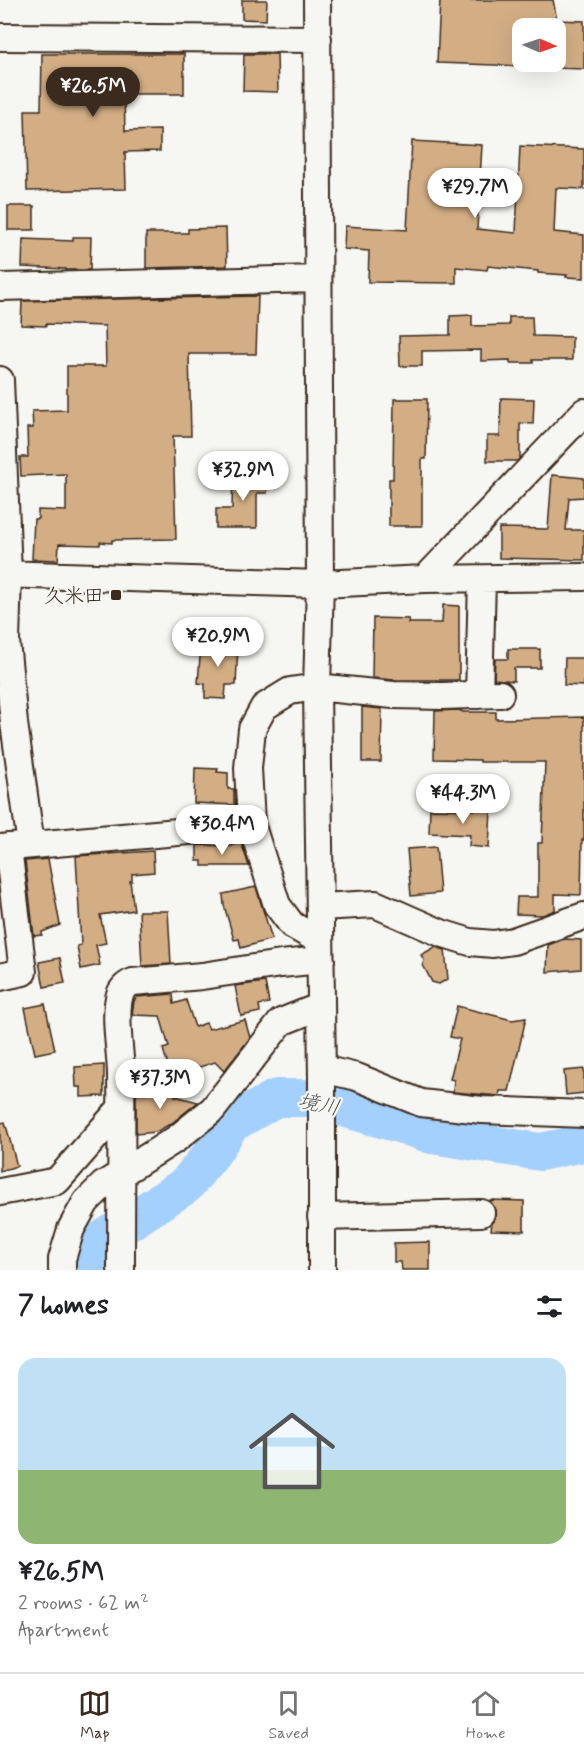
<!DOCTYPE html>
<meta charset="utf-8">
<style>
:root{--surface:#fff;--page:#f6f6f6;--text:#202124;--muted:#757577;--line:#e0e0e0;--accent:#3b2a1e}
body{margin:0;font-family:Mynerve,"Klee One",sans-serif;background:var(--page);color:var(--text);height:100vh;display:flex;flex-direction:column;font-size:22px;white-space:nowrap}
*{box-sizing:border-box;margin:0}
p{font-size:20px;color:var(--muted)}
.icon{flex:none;width:33px;height:33px;fill:none;stroke:currentColor;stroke-width:2;stroke-linecap:round;stroke-linejoin:round}
.map{position:relative;height:1270px;overflow:hidden}
.side{display:flex;flex-direction:column;background:var(--surface);flex:1}
.side>*{flex:none}
.needle{width:39px;rotate:92deg}
.buttons{position:absolute;left:512px;top:18px;display:grid;gap:12px}
.buttons a{display:grid;place-items:center;width:54px;height:54px;border-radius:12px;background:var(--surface);box-shadow:0 6px 24px #0002;font-size:30px}
.price{position:absolute;translate:-50% -51px;padding:0 14px;border-radius:21px;background:#fff;color:#222;font-size:20px;line-height:39px;filter:drop-shadow(0 2px 3px #0008)}
.price::after{content:'';position:absolute;left:50%;top:36px;width:18px;height:14px;margin-left:-9px;background:inherit;clip-path:polygon(0 0,100% 0,50% 100%)}
.price.on{background:var(--accent);color:#fff}
ul{padding:0;list-style:none}
li{display:grid;align-content:center;gap:12px;height:318px;padding:0 18px}
li span{display:grid;place-items:center;height:186px;border-radius:18px;color:#555}
li>.icon{margin-inline-start:auto}
span .icon{width:108px;height:108px;fill:#fffc;stroke-width:1}
li b{font-size:26px}
h2{display:flex;justify-content:space-between;align-items:center;height:72px;padding:0 18px;font-size:26px}
.menu{display:flex;justify-content:space-around;align-items:center;height:84px;border-top:2px solid var(--line);background:var(--surface);font-size:16px;color:var(--muted)}
.menu a{display:grid;justify-items:center;gap:3px}
.menu .on{color:var(--accent)}
.map>svg:first-child{display:block}
.lines{fill:none;stroke-linecap:round;stroke-linejoin:round}
.river{stroke:#a4d0fe;stroke-width:38}
.building{fill:#d3ae85;stroke:#3b2a1e;stroke-width:1.5}
.minor-casing{stroke:#3b2a1e;stroke-width:30}
.minor{stroke:#f6f6f2;stroke-width:26}
.poi-dot{fill:#3b2a1e;stroke:#f6f6f2;stroke-width:2}
.labels{text-anchor:middle;stroke-width:4.5;stroke-linejoin:round;paint-order:stroke}
.poi-label{font-size:20px;fill:#3b2a1e;stroke:#f6f6f2;text-anchor:end}
.water-label{font-size:21px;font-style:italic;fill:#555456;stroke:#f6f6f2}
</style>
<div class="map">
<svg width="584" height="1270" viewBox="0 0 584 1270">
<rect width="100%" height="100%" fill="#f6f6f2"/>
<filter id="ink" filterUnits="userSpaceOnUse"><feTurbulence type="fractalNoise" baseFrequency=".0167" numOctaves="2"/><feDisplacementMap in="SourceGraphic" scale="12" xChannelSelector="R" yChannelSelector="G"/><feConvolveMatrix kernelMatrix="1 2 1 2 8 2 1 2 1" color-interpolation-filters="sRGB"/></filter>
<g filter="url(#ink)">
<g class="lines">
<path class="river" d="M86 1270 91 1254 103 1239 186 1185 212 1153 231 1124 276 1098H308L399 1124 432 1135 540 1152 584 1143"/>
</g>
<path class="building" d="M242 0H267L266 20 242 19Z
M440 0H553L557 20 584 21V69L555 68V28H522V66L437 63Z
M42 54H184V94H124L125 131 160 130V151L125 152 126 189 27 191 25 110H41Z
M244 54H277L278 92 243 91Z
M412 141 482 145 477 229 516 233 520 146 584 149V189L556 188 554 232 584 235V278L566 277 567 275 538 273V271L488 266 487 270 456 267V283L368 282 369 251 344 249 345 226 407 230Z
M8 206H34V230H8Z
M226 228 227 266 146 268V233H188V229Z
M73 237H91L90 270H66V269L22 267 23 239 73 241Z
M258 296 256 354H189L191 436H173L176 539 112 540V543L100 542V545L59 544 58 560 32 559 34 519H38V510L66 511V474L21 476 20 457H28L27 428H33L32 411 67 410V366H106L105 326 46 324V326L21 325 22 301Z
M472 315V326L509 325V317H532L533 336 572 337V360H533V363H510V360L481 361V350L422 351V366H400L399 336 450 335V316Z
M501 398 534 399 533 424 520 423V458L517 461H487V436H500Z
M394 399H427L426 459H422V526H389V479H393Z
M233 474H268L267 493H257V528H216V509H232Z
M552 475 584 478V497L569 498 566 530H584V560L499 558V528L548 529Z
M443 605 459 606V680H394L372 678 373 618 409 619 408 623H442Z
M201 643 238 644 236 685H226L225 699 205 698V684L198 683Z
M508 649H540V668H514V681L494 679 495 659H508Z
M565 658H584V686L564 685Z
M362 707 382 709 381 762H362Z
M459 710 463 712H496V719L584 717V840H582L581 895 555 894V910L543 915 516 914 517 897H538V843H542L545 762H480V760L434 759 435 711Z
M195 768 218 769 217 772 228 773V789H234V805L194 803Z
M430 809 491 810 489 848 469 846 470 835 429 833Z
M241 842 249 866H202V861H197V845L230 846Z
M436 847 440 893 411 896 407 849Z
M153 851 154 872 132 874V881H130L134 910 100 915 106 943 96 945 100 965 81 969 77 946 81 945 76 856Z
M48 859 60 925 42 932V935L34 936 25 861Z
M256 887 272 939 241 948 239 939 234 940 224 905 223 894Z
M139 911H168L171 964 142 966Z
M564 939 581 940V969L547 972 548 945Z
M435 947 445 950 448 979 439 984 432 982 423 965 424 960 421 955Z
M60 958 65 983 44 987 39 962Z
M265 982 269 1003 259 1005 260 1012 241 1016 235 986Z
M173 994 174 1004 186 1000 195 1027 206 1023 209 1029 245 1020 250 1038 224 1071 215 1062 171 1076 163 1049 169 1047 160 1016 132 1015 134 1001 137 997Z
M45 1004 55 1050 35 1054 25 1008Z
M457 1006 512 1020 526 1018 509 1091H500L499 1096 453 1092 454 1080 450 1079 460 1039 450 1037Z
M104 1065V1096L81 1097V1087H76L75 1067Z
M584 1069V1093L566 1095 564 1071Z
M182 1088 175 1096 198 1102 172 1123 156 1132 136 1134V1095Z
M5 1122 17 1166 0 1171V1123Z
M490 1200 524 1201V1231L491 1230 492 1223 494 1220 496 1212Z
M430 1242V1270H402L401 1262H394V1243Z"/>
<g class="lines">
<defs>
<path id="minor" d="M317 0 320 584 317 687 322 1078V1270
M0 37 318 39
M0 287 318 279
M0 380 8 574 6 641 14 723 31 845
M0 574 320 584 425 579 584 577
M425 579 584 412
M479 695 482 579
M0 848 222 828 251 823
M320 907 375 904 441 933 470 942 493 944 513 941 584 916
M320 941 292 925 277 905 251 823 248 768 252 729 264 707 290 691 317 687 393 695 442 696 500 694
M0 977 23 972 8 847
M322 1069 357 1077 421 1103 482 1110 584 1114
M0 1192 57 1181 121 1108
M321 1217 481 1213
M62 1270V1259L71 1229 86 1202 103 1185 176 1139 213 1109 281 1022 321 1006
M121 1270C121 1205 122 1141 121 1076 121 1053 114 1020 119 998 121 989 125 985 133 982L202 976 281 964 321 960"/>
</defs>
<use href="#minor" class="minor-casing"/>
<use href="#minor" class="minor"/>
</g>
</g>
<rect class="poi-dot" x="110" y="589" width="12" height="12" rx="3"/>
<g class="labels">
<g class="poi-label">
<text x="104" y="602">久米田</text>
</g>
<g class="water-label">
<text transform="translate(319 1104) rotate(12)" y="7">境川</text>
</g>
</g>
</svg>
<div class="buttons">
<a><svg class="needle" viewBox="-14 -14 28 28"><path d="M0-13l5 13h-10z" fill="#e53935"/><path d="M0 13l5-13h-10z" fill="#757577"/></svg></a>
</div>
<b class="price on" style="left:93px;top:118px">¥26.5M</b>
<b class="price" style="left:475px;top:219px">¥29.7M</b>
<b class="price" style="left:243px;top:502px">¥32.9M</b>
<b class="price" style="left:218px;top:668px">¥20.9M</b>
<b class="price" style="left:463px;top:825px">¥44.3M</b>
<b class="price" style="left:222px;top:856px">¥30.4M</b>
<b class="price" style="left:160px;top:1110px">¥37.3M</b>
</div>
<section class="side">
<h2>7 homes<svg class="icon" aria-label="filters" viewBox="0 0 24 24"><path d="M4 7h16M4 17h16"/><circle cx="9" cy="7" r="2"/><circle cx="15" cy="17" r="2"/></svg></h2>
<ul>
<li><span style="background:linear-gradient(#bfe0f5 60%,#8fb573 0)"><svg class="icon" aria-label="home" viewBox="0 0 24 24"><path d="M3 11l9-7 9 7M6 9v11h12V9"/></svg></span><div><b>¥26.5M</b><p>2 rooms · 62 m²</p><p>Apartment</p></div></li>
</ul>
</section>
<nav class="menu">
<a class="on"><svg class="icon" aria-label="map" viewBox="0 0 24 24"><path d="M3 6l6-2 6 2 6-2v14l-6 2-6-2-6 2zM9 4v14M15 6v14"/></svg>Map</a>
<a><svg class="icon" aria-label="saved" viewBox="0 0 24 24"><path d="M7 4h10v16l-5-4-5 4z"/></svg>Saved</a>
<a><svg class="icon" aria-label="home" viewBox="0 0 24 24"><path d="M3 11l9-7 9 7M6 9v11h12V9"/></svg>Home</a>
</nav>
